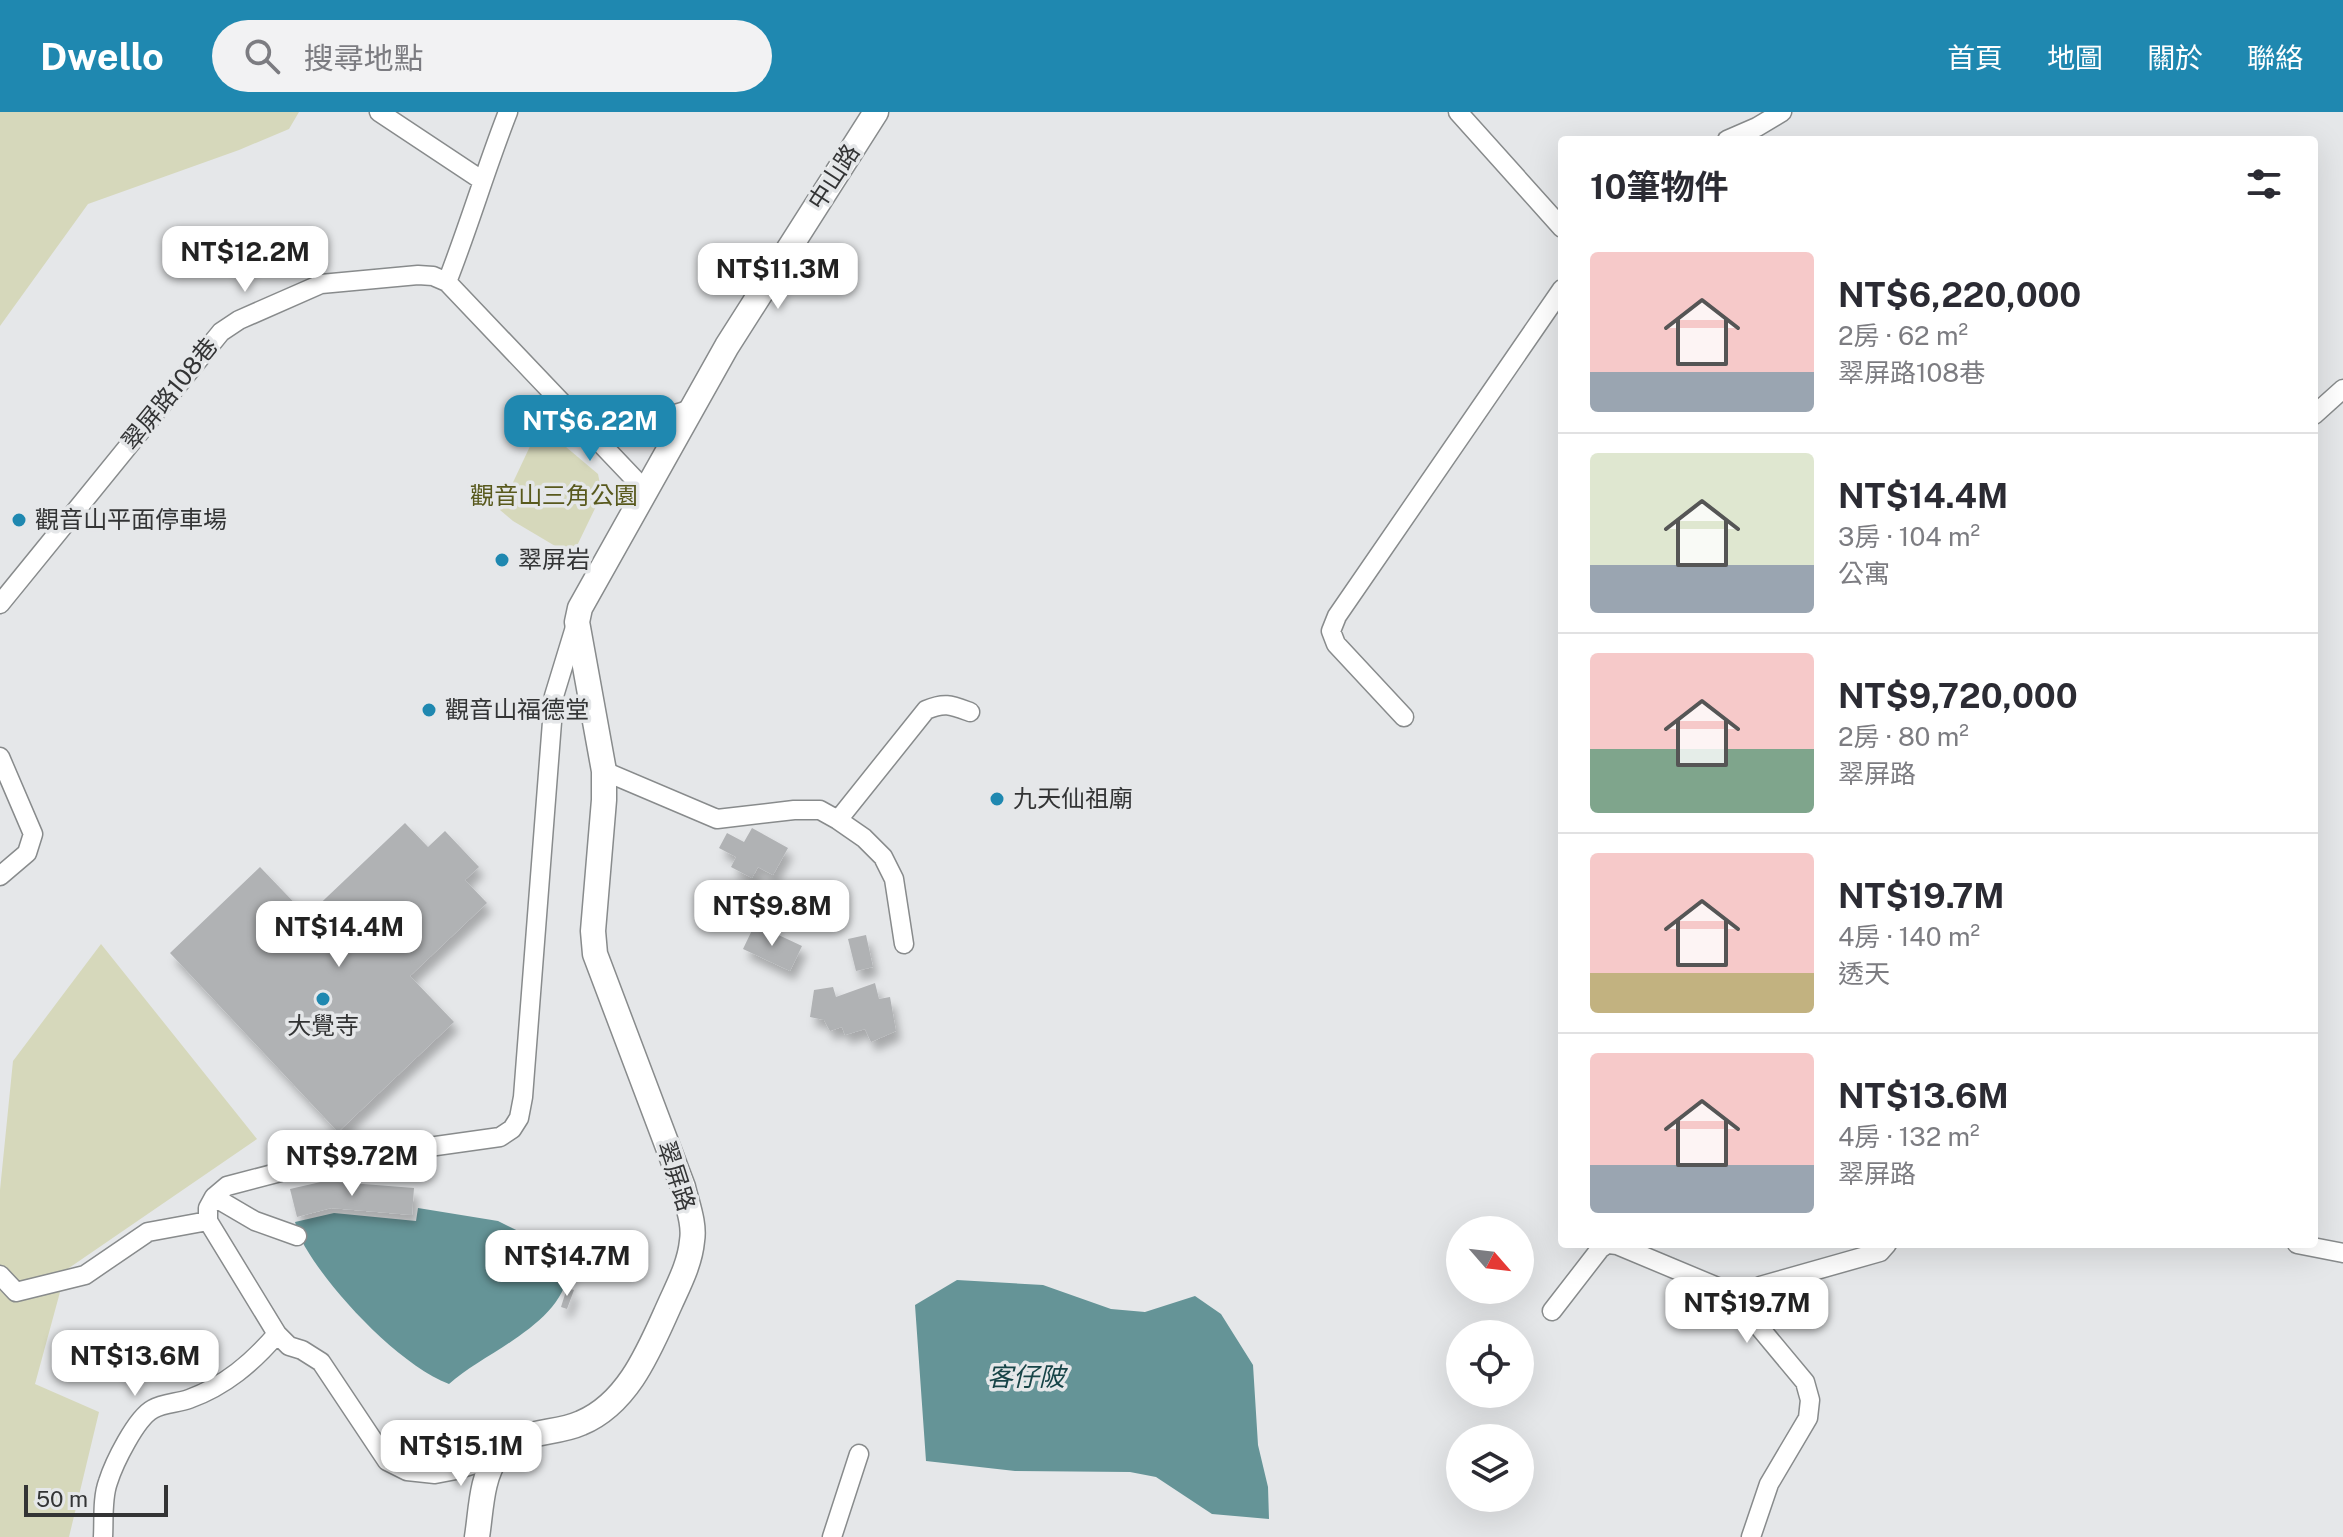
<!DOCTYPE html>
<html lang="zh-TW">
<meta charset="utf-8">
<style>
:root{--surface:#fff;--page:#f2f2f3;--text:#2b2b33;--muted:#7c7c81;--line:#e1e1e2;--accent:#1f88b0}
body{margin:0;font-family:"Public Sans","Noto Sans TC",sans-serif;background:var(--page);color:var(--text);height:100vh;display:flex;flex-direction:column;font-size:30px;white-space:nowrap}
*{box-sizing:border-box;margin:0}
p{font-size:26px;color:var(--muted)}
.icon{flex:none;width:44px;height:44px;fill:none;stroke:currentColor;stroke-width:2;stroke-linecap:round;stroke-linejoin:round}
.map{position:relative;flex:1;overflow:hidden}
.panel{position:absolute;left:1558px;top:24px;width:760px;height:1112px;display:flex;flex-direction:column;background:var(--surface);border-radius:8px;box-shadow:0 8px 32px #0002}
.panel>*{flex:none}
.needle{width:52px;rotate:118deg}
.tools{position:absolute;left:1446px;top:1104px;display:grid;gap:16px}
.tools a{display:grid;place-items:center;width:88px;height:88px;border-radius:50%;background:var(--surface);box-shadow:0 8px 32px #0002;font-size:40px}
.scale{position:absolute;left:24px;bottom:20px;width:144px;box-sizing:border-box;padding-left:8px;border:4px solid #333435;border-top:0;font-size:22px;line-height:28px;white-space:nowrap;color:#333435;-webkit-text-stroke:6px #e5e7e9;paint-order:stroke}
.price{position:absolute;translate:-50% -68px;padding:0 18px;border-radius:16px;background:#fff;color:#222;font-size:26px;line-height:52px;filter:drop-shadow(0 2px 4px #0008)}
.price::after{content:'';position:absolute;left:50%;top:48px;width:24px;height:18px;margin-left:-12px;background:inherit;clip-path:polygon(0 0,100% 0,50% 100%)}
.price.on{background:var(--accent);color:#fff}
ul{padding:0;list-style:none}
li{display:flex;align-items:center;gap:24px;height:200px;padding:0 32px}
li+li{border-top:2px solid var(--line)}
li span{display:grid;place-items:center;flex:none;width:224px;height:160px;border-radius:8px;color:#555}
li>.icon{margin-inline-start:auto}
span .icon{width:96px;height:96px;fill:#fffc;stroke-width:1}
li b{font-size:34px}
h2{display:flex;justify-content:space-between;align-items:center;height:96px;padding:0 32px;font-size:34px}
header{display:flex;align-items:center;gap:48px;box-sizing:border-box;height:112px;padding:0 40px;background:var(--accent);color:#fff}
header strong{font-size:38px}
nav{display:flex;gap:44px;margin-inline-start:auto;font-size:28px}
.search{width:560px;height:72px;background:var(--page);display:flex;align-items:center;gap:20px;box-sizing:border-box;padding:0 28px;border-radius:44px;color:var(--muted);font-size:30px}
.map>svg:first-child{display:block}
.green{fill:#d6d8bb}
.water{fill:#659497}
.building{fill:#b0b2b4;filter:url(#shadow)}
.lines{fill:none;stroke-linecap:round;stroke-linejoin:round}
.minor-casing{stroke:#888b8c;stroke-width:21}
.major-casing{stroke:#888b8c;stroke-width:27}
.minor{stroke:#fff;stroke-width:18}
.major{stroke:#fff;stroke-width:24}
.poi-dot{fill:#1f88b0;stroke:#e5e7e9;stroke-width:3}
.labels{text-anchor:middle;stroke-width:7;stroke-linejoin:round;paint-order:stroke}
.street-label{font-size:24px;fill:#333435;stroke:#e5e7e9}
.park-label{font-size:24px;fill:#58591d;stroke:#e5e7e9}
.poi-label{font-size:24px;fill:#333435;stroke:#e5e7e9;text-anchor:start}
.water-label{font-size:26px;font-style:italic;fill:#174447;stroke:#e5e7e9}
</style>
<header>
<strong>Dwello</strong>
<div class="search"><svg class="icon" aria-label="search" viewBox="0 0 24 24"><circle cx="10" cy="10" r="6"/><path d="M15 15l6 6"/></svg>搜尋地點</div>
<nav><a>首頁</a><a>地圖</a><a>關於</a><a>聯絡</a></nav>
</header>
<div class="map">
<svg width="2343" height="1425" viewBox="0 0 2343 1425">
<defs>
<filter id="shadow"><feDropShadow dx="5" dy="9" stdDeviation="4" flood-color="#0004"/></filter>
</defs>
<rect width="100%" height="100%" fill="#e5e7e9"/>
<path class="green" d="M0 0H299L289 17 239 38 88 92 0 214Z
M540 313 598 362 602 382 572 444 513 409 500 398Z
M101 832 257 1027 66 1158 35 1272 99 1300 69 1425H0V1078L13 949Z"/>
<path class="water" d="M418 1096 498 1109 547 1133 569 1152C568 1211 487 1238 449 1272 400 1253 334 1183 307 1138 301 1129 298 1119 295 1110L334 1101 416 1109Z
M957 1168 1043 1173 1111 1197 1145 1200 1195 1184 1221 1202 1253 1253 1258 1333 1268 1375 1269 1407 1212 1402 1156 1365 1130 1360 1015 1359 926 1349 915 1193Z"/>
<path class="building" d="M405 711 428 735 445 719 479 755 465 768 487 791 410 864 454 910 338 1020 170 841 260 755 307 804Z
M752 716 788 736 773 763 758 755 752 766 731 755 736 745 719 736 727 721 744 730Z
M755 812 802 834 790 859 743 837Z
M866 823 873 855 856 859 848 827Z
M875 871 879 887 890 885 896 919 871 930 865 917 845 923 842 915 830 919 824 908 810 905 814 878 833 875 836 885Z
M325 1069 414 1076 412 1103 331 1096 297 1105 290 1077Z
M567 1176 574 1178 567 1197 561 1195Z"/>
<g class="lines">
<defs>
<path id="minor" d="M379 0 483 69
M1458 0 1562 116
M1727 28 1757 15 1782 0
M447 170C469 114 486 56 508 0
M572 297C618 315 645 313 691 297
M2314 303 2343 277
M0 492 221 220 239 208 321 172 418 163 433 164 447 170 645 378
M1404 605 1336 532 1331 519 1337 504 1562 177
M0 645 33 722 27 741 0 764
M604 659 717 707 794 698H820L838 708 864 726 883 745 894 767 904 832
M838 708 926 598C945 590 951 593 970 600
M214 1085 255 1109 297 1124
M1609 1132 1617 1133 1751 1189
M2297 1132 2343 1141
M0 1163 16 1180 85 1163 148 1120 208 1109
M1552 1199 1600 1137 1607 1132
M497 1345 456 1358 435 1362 407 1359 387 1349 321 1250 302 1238 289 1234 277 1222 208 1109V1096L214 1085 227 1074 315 1051 500 1025 512 1017 519 1006 523 985 554 584 576 512
M103 1425C104 1408 102 1386 108 1370 114 1351 136 1306 153 1297 163 1291 178 1291 189 1287 225 1274 252 1251 277 1222
M832 1425 859 1342
M1751 1425 1769 1372 1808 1306 1810 1288 1805 1270 1755 1210C1750 1195 1749 1186 1760 1174L1880 1140 1887 1132"/>
<path id="major" d="M477 1425C481 1400 481 1364 498 1343 523 1315 552 1324 581 1311 629 1291 650 1236 670 1192 679 1172 690 1151 692 1129 695 1112 687 1092 683 1075L595 842 593 819 604 688V659L577 510 580 496 727 234 876 0"/>
</defs>
<use href="#minor" class="minor-casing"/>
<use href="#major" class="major-casing"/>
<use href="#minor" class="minor"/>
<use href="#major" class="major"/>
</g>
<g class="poi-dot">
<circle cx="19" cy="408" r="8"/>
<circle cx="502" cy="448" r="8"/>
<circle cx="429" cy="598" r="8"/>
<circle cx="997" cy="687" r="8"/>
<circle cx="323" cy="887" r="8"/>
</g>
<g class="labels">
<g class="street-label">
<text transform="translate(834 65) rotate(-57)" y="8">中山路</text>
<text transform="translate(170 282) rotate(-51)" y="8">翠屏路108巷</text>
<text transform="translate(676 1064) rotate(72)" y="8">翠屏路</text>
</g>
<g class="park-label">
<text x="554" y="392">觀音山三角公園</text>
</g>
<g class="poi-label">
<text x="35" y="416">觀音山平面停車場</text>
<text x="518" y="456">翠屏岩</text>
<text x="445" y="606">觀音山福德堂</text>
<text x="1013" y="695">九天仙祖廟</text>
<text x="323" y="922" text-anchor="middle">大覺寺</text>
</g>
<g class="water-label">
<text x="1026" y="1274">客仔陂</text>
</g>
</g>
</svg>
<div class="tools">
<a><svg class="needle" viewBox="-14 -14 28 28"><path d="M0-13l5 13h-10z" fill="#e53935"/><path d="M0 13l5-13h-10z" fill="#7c7c81"/></svg></a>
<a><svg class="icon" aria-label="locate" viewBox="0 0 24 24"><circle cx="12" cy="12" r="6"/><path d="M12 2v4M12 18v4M2 12h4M18 12h4"/></svg></a>
<a><svg class="icon" aria-label="layers" viewBox="0 0 24 24"><path d="M12 4l9 5-9 5-9-5zM3 14l9 5 9-5"/></svg></a>
</div>
<div class="scale">50 m</div>
<b class="price" style="left:245px;top:182px">NT$12.2M</b>
<b class="price" style="left:778px;top:199px">NT$11.3M</b>
<b class="price on" style="left:590px;top:351px">NT$6.22M</b>
<b class="price" style="left:772px;top:836px">NT$9.8M</b>
<b class="price" style="left:339px;top:857px">NT$14.4M</b>
<b class="price" style="left:352px;top:1086px">NT$9.72M</b>
<b class="price" style="left:567px;top:1186px">NT$14.7M</b>
<b class="price" style="left:1747px;top:1233px">NT$19.7M</b>
<b class="price" style="left:135px;top:1286px">NT$13.6M</b>
<b class="price" style="left:461px;top:1376px">NT$15.1M</b>
<section class="panel">
<h2>10筆物件<svg class="icon" aria-label="filters" viewBox="0 0 24 24"><path d="M4 7h16M4 17h16"/><circle cx="9" cy="7" r="2"/><circle cx="15" cy="17" r="2"/></svg></h2>
<ul>
<li><span style="background:linear-gradient(#f6c9c9 75%,#9aa5b1 0)"><svg class="icon" aria-label="home" viewBox="0 0 24 24"><path d="M3 11l9-7 9 7M6 9v11h12V9"/></svg></span><div><b>NT$6,220,000</b><p>2房 · 62 m²</p><p>翠屏路108巷</p></div></li>
<li><span style="background:linear-gradient(#dfe7d0 70%,#9aa5b1 0)"><svg class="icon" aria-label="home" viewBox="0 0 24 24"><path d="M3 11l9-7 9 7M6 9v11h12V9"/></svg></span><div><b>NT$14.4M</b><p>3房 · 104 m²</p><p>公寓</p></div></li>
<li><span style="background:linear-gradient(#f6c9c9 60%,#7fa58c 0)"><svg class="icon" aria-label="home" viewBox="0 0 24 24"><path d="M3 11l9-7 9 7M6 9v11h12V9"/></svg></span><div><b>NT$9,720,000</b><p>2房 · 80 m²</p><p>翠屏路</p></div></li>
<li><span style="background:linear-gradient(#f6c9c9 75%,#c2b280 0)"><svg class="icon" aria-label="home" viewBox="0 0 24 24"><path d="M3 11l9-7 9 7M6 9v11h12V9"/></svg></span><div><b>NT$19.7M</b><p>4房 · 140 m²</p><p>透天</p></div></li>
<li><span style="background:linear-gradient(#f6c9c9 70%,#9aa5b1 0)"><svg class="icon" aria-label="home" viewBox="0 0 24 24"><path d="M3 11l9-7 9 7M6 9v11h12V9"/></svg></span><div><b>NT$13.6M</b><p>4房 · 132 m²</p><p>翠屏路</p></div></li>
</ul>
</section>
</div>
